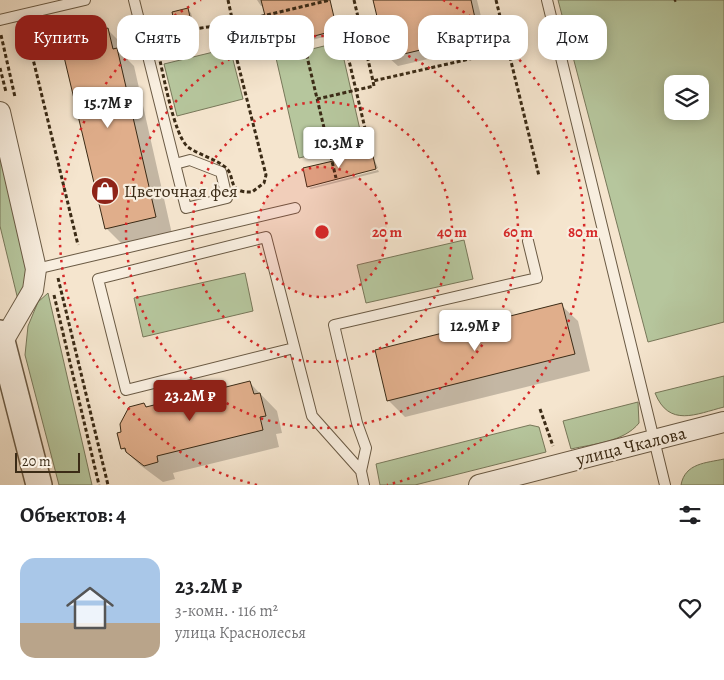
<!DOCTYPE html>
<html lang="ru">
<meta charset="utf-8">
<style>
:root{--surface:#fff;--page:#f2f2f2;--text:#202124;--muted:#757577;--line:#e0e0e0;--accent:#8f2418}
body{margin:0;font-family:Alegreya,serif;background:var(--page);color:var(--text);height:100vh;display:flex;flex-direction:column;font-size:19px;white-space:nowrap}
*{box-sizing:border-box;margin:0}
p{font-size:16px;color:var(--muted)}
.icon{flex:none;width:28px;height:28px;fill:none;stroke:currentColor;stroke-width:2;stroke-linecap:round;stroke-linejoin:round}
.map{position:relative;height:485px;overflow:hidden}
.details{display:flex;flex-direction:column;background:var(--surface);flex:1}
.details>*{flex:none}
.top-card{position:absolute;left:15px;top:15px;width:695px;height:45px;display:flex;gap:10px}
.fabs{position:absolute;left:664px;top:75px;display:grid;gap:10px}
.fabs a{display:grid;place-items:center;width:45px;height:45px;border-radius:10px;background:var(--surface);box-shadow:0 2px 12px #0003;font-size:25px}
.scale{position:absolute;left:15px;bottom:12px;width:65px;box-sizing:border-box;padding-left:5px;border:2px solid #3b2b16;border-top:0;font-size:14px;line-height:18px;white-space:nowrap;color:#3b2b16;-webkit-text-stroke:4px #f8eedf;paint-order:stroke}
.price{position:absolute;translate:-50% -42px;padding:0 11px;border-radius:5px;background:#fff;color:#222;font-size:16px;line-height:32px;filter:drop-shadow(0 1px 2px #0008)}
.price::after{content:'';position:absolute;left:50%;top:30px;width:15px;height:11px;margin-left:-8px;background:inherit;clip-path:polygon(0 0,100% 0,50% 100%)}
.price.selected{background:var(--accent);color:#fff}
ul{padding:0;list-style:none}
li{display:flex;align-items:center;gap:15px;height:125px;padding:0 20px}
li+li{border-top:1px solid var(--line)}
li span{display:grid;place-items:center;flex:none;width:140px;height:100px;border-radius:15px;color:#555}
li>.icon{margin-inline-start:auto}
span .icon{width:60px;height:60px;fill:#fffc;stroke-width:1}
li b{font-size:21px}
h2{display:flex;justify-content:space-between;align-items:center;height:60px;padding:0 20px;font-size:21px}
.tag{padding:0 18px;border-radius:15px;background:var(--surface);box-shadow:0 2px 12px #0003;font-size:18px;line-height:45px}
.tag.selected{background:var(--accent);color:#fff}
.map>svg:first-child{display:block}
.green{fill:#b6c69d;stroke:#78785a;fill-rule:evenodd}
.shadow{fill:#0003}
.building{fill:#e0ae8b;stroke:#3b2b16}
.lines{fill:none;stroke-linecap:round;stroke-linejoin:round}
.service-casing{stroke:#6a5a44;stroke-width:12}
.minor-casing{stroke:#6a5a44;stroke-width:22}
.tertiary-casing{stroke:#6a5a44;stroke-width:28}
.path{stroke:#3b2b16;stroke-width:3;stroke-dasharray:4 2.5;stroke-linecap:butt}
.service{stroke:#f8eedf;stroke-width:10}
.minor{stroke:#f8eedf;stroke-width:20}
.tertiary{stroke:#f8eedf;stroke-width:25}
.ring{fill:none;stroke:#d62828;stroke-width:2.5;stroke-dasharray:2.5 5}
.labels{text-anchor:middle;stroke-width:4.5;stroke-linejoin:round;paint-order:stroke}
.poi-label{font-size:18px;fill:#3b2b16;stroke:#f8eedf;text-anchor:start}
.street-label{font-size:18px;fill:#3b2b16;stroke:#f8eedf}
.centre{fill:#d62828;stroke:#f8eedf;stroke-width:2.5}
.ring-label{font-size:15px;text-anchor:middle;font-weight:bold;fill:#d62828;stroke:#f8eedf;stroke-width:4.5;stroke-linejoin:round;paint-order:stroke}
</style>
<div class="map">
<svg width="724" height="485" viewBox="0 0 724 485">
<rect width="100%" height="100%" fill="#f5e5ce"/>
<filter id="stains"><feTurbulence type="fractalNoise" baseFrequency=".004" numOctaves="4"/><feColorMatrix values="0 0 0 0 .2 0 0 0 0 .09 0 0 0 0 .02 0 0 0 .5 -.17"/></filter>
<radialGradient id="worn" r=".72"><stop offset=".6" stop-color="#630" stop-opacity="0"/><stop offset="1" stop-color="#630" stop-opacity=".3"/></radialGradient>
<path class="green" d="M558 0H724V322L648 342ZM672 84H700V111H672Z
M340 42 363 143 299 158 276 58Z
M230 48 243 99 177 116 164 64Z
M0 144 30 264 28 284 18 300 0 226Z
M464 240 473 279 366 303 357 265Z
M245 273 253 311 143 337 134 298Z
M48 293 92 485H59L25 355 28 326 38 302Z
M724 376V407C696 414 669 428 655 393Z
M638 402 639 423C624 442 593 444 571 449L563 421Z
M530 425 539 427 546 452 415 485H380L376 464Z
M724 459V485H681C685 463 706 463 724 459Z"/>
<path class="shadow" d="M257 0H291L332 14 335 17 339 33 277 49 274 46 264 6H261Z
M375 0H477L488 45 398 66 388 57Z
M188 10 191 13 195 29 180 32 177 29Z
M108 30 125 47 128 60 134 66 172 234 123 245 106 228Z
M372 154 378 168 308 186 304 169Z
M378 170 379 172 311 189 309 188Z
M561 305 578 321 590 371 405 417 389 401 376 351Z
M250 383 277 411 282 433 276 434 279 447 173 473 175 479 163 482 140 465 122 448 123 433 144 404 148 408Z"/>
<path class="building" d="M261 0H330L337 30 273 47Z
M373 0H471L479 36 387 58Z
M188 8 192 26 176 30 172 12Z
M108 28 113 49 117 48 156 217 105 229 60 40Z
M372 152 376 169 307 187 303 168Z
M562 303 575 354 387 401 375 350Z
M250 381 254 394 260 393 266 416 260 417 263 430 157 456 158 462 144 466 126 452 125 448 121 449 117 433 121 432 120 424 129 407 144 403 146 407Z"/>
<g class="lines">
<defs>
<path id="service" d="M134 0 186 208 227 198 221 172 190 160 175 164
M547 0 665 485
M0 20 85 0
M36 269 295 208
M294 348 126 390 98 279 266 237 312 416 361 471 364 485
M361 471 366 448 357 423 334 325 537 278 528 241"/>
<path id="minor" d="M0 112 36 269 33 290 2 343
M479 485 724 422"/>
<path id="tertiary" d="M0 333 39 485"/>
</defs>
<use href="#service" class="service-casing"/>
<use href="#minor" class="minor-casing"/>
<use href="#tertiary" class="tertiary-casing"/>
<path class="path" d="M228 0 233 23 330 0
M354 0 373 81 509 50
M496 0 539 176
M674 1 676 0
M299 23 336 178
M214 26 226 29 232 40 266 175 264 183 252 192C225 193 237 176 225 167 214 158 199 155 188 147 174 136 163 72 158 52 159 31 198 29 214 26Z
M26 30 78 245
M342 31 368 141
M1 35 15 97
M0 68 6 92
M317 99 374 86 373 81
M58 278 108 485
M54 295 99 485
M540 409 553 446"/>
<use href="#service" class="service"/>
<use href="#minor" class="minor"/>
<use href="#tertiary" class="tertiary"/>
</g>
<circle cx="322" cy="232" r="65" fill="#d62828" fill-opacity=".12"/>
<g class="ring">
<circle cx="322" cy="232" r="65"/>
<circle cx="322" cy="232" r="130"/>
<circle cx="322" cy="232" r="196"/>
<path d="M257 485A261 261 0 0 1 201 0M443 0A261 261 0 0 1 387 485"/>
</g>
<defs>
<symbol id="shop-disc" viewBox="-11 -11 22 22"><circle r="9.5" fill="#8f2418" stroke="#f8eedf"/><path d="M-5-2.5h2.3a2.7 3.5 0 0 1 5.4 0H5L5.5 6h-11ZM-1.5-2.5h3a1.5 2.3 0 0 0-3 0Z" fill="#fff"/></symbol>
</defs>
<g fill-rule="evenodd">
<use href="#shop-disc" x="89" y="175" width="32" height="32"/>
</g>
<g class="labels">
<g class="poi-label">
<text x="124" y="197">Цветочная фея</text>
</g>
<g class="street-label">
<text transform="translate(631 446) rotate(-14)" y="6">улица Чкалова</text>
</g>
</g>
<circle cx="322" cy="232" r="8" class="centre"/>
<g class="ring-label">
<text x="387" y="237">20 m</text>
<text x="452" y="237">40 m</text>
<text x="518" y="237">60 m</text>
<text x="583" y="237">80 m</text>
</g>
<rect width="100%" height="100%" filter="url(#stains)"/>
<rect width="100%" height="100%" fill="url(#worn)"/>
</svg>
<div class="fabs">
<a><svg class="icon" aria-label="layers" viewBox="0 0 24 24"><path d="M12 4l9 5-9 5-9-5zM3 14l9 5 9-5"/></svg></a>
</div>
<div class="scale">20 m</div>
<b class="price" style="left:108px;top:129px">15.7M ₽</b>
<b class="price" style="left:339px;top:169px">10.3M ₽</b>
<b class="price" style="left:475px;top:352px">12.9M ₽</b>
<b class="price selected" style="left:190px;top:422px">23.2M ₽</b>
<div class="top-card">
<a class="tag selected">Купить</a>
<a class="tag">Снять</a>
<a class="tag">Фильтры</a>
<a class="tag">Новое</a>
<a class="tag">Квартира</a>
<a class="tag">Дом</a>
</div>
</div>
<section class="details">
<h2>Объектов: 4<svg class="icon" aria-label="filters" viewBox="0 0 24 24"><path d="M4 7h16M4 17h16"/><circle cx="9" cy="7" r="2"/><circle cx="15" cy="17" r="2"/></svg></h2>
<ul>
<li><span style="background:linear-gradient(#a9c7e8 65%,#b9a48a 0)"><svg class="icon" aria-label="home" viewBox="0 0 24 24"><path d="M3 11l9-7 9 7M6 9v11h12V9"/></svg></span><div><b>23.2M ₽</b><p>3-комн. · 116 m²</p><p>улица Краснолесья</p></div><svg class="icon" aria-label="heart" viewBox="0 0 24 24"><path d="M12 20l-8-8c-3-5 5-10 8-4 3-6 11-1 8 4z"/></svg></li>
</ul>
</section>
